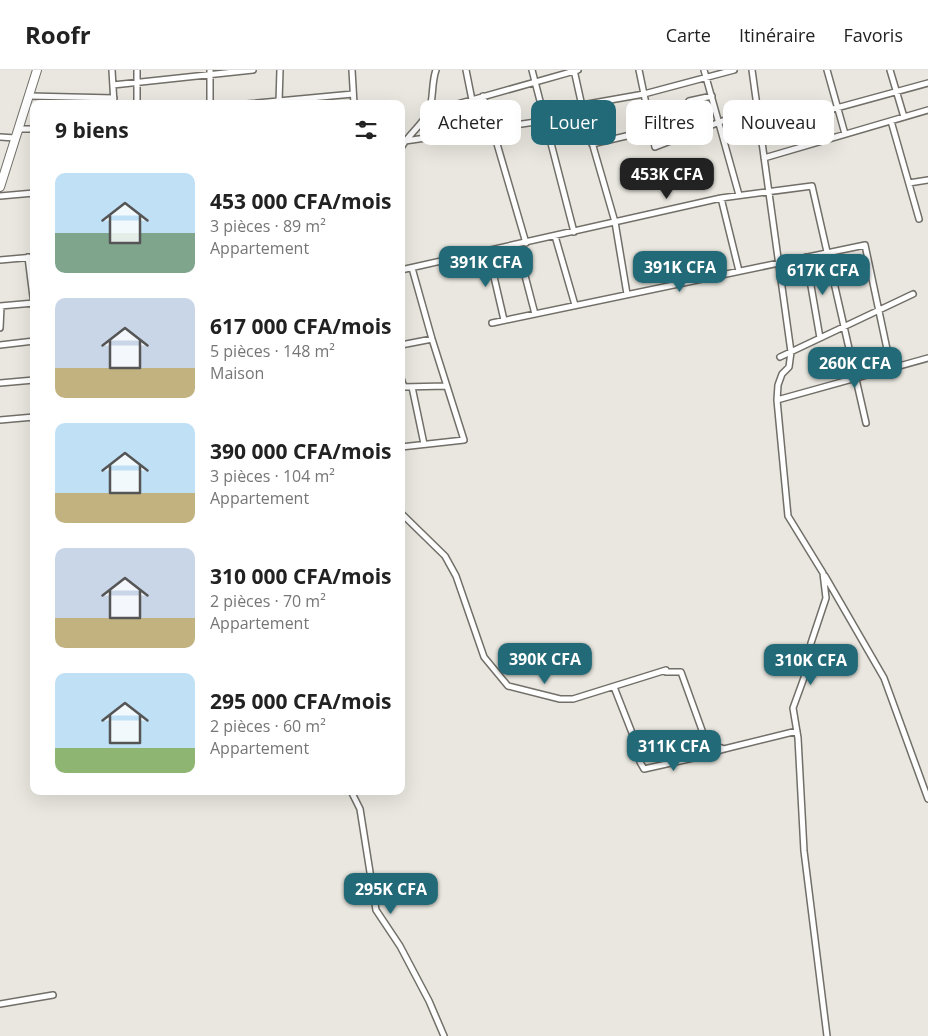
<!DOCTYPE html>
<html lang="fr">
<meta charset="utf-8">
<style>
:root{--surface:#fff;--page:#f2f2f2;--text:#222;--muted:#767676;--line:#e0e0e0;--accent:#236a78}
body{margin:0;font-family:"Open Sans",sans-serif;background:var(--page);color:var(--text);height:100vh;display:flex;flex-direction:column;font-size:19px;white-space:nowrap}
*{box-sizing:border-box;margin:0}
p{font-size:16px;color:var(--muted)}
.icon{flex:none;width:28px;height:28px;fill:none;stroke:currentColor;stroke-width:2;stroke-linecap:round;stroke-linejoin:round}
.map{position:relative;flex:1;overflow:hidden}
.sheet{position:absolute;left:30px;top:30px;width:375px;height:695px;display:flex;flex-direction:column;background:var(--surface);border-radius:10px;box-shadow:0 5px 20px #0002}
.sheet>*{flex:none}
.hud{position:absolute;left:420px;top:30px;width:432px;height:45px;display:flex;gap:10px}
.price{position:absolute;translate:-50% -42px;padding:0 11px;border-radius:10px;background:var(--accent);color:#fff;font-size:16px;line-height:32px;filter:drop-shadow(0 1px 2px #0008)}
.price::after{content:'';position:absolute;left:50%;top:30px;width:15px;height:11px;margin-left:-8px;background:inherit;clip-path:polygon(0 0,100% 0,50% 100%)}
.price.active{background:#222;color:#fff}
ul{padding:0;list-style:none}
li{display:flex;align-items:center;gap:15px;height:125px;padding:0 25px}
li span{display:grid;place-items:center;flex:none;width:140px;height:100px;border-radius:10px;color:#555}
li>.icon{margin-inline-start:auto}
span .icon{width:60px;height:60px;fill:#fffc;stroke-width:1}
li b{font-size:21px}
h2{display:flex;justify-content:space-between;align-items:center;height:60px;padding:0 25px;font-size:21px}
.tag{padding:0 18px;border-radius:10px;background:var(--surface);box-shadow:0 5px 20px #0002;font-size:18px;line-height:45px}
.tag.active{background:var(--accent);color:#fff}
header{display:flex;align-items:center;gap:30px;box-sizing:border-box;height:70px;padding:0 25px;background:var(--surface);border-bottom:1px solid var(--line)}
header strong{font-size:24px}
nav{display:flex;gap:28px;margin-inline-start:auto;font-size:18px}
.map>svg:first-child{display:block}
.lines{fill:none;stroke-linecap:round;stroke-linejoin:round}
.street-casing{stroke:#716f68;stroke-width:8}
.secondary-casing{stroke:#716f68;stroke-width:10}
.street{stroke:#fff;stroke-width:5}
.secondary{stroke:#fff;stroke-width:8}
</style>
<header>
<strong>Roofr</strong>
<nav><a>Carte</a><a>Itinéraire</a><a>Favoris</a></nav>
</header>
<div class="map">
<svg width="928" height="966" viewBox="0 0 928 966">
<rect width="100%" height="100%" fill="#e9e7df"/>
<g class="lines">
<defs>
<path id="street" d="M112 0 114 34
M137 0V34
M210 0V34
M352 0 354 34
M466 0 472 30
M532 0 574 162
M574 0 584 45 615 152 627 224
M639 0 655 77 756 38
M704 0 739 125
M752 0 791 282 789 297 782 304 778 315 777 330 788 446 823 503 826 528 811 573 805 605 793 638 798 668 804 781 827 966
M827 0 845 64
M890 0 904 47
M113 15 253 0
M29 26 114 28
M483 26 526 173
M279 32 280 0
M247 34 353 24
M582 35 644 24 734 0
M429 42 578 0
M891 51 919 149
M677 52 685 65
M19 59H34
M760 59 928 13
M0 67 15 68
M405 71 584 45
M592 74 652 60 677 52 689 31 712 26
M401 78C408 65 421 56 428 43 434 33 431 13 436 0
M764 88 928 40
M909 113 928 110
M0 126 34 123
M721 128 739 201
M555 166 575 235
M517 175 535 244
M488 181 504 250
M28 187 34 235
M806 187 820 268
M0 190 34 187
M401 200 721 128 812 116 866 353
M0 236 34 233
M492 253 865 175 891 298
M0 258 1 236
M0 275 34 271
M401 275 432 269
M780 287 913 224
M401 308 404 317
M0 313 34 310
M401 317 447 316
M412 317 424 374
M777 330 928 288
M0 350 34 347
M401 377 464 370 432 269 412 198
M401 443 445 486 456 506 484 587 508 616 560 629H573L666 600V602H681L703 663 711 674 724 679
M825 506 884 608 928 729
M614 617 636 673 640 692 644 699 707 685 724 679 797 661
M351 721 360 739 376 840 400 876 429 931 444 966
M0 934 53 925"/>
<path id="secondary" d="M0 117 37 0"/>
</defs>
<use href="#street" class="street-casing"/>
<use href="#secondary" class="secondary-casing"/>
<use href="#street" class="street"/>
<use href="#secondary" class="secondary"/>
</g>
</svg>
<b class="price active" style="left:667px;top:130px">453K CFA</b>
<b class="price" style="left:486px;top:218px">391K CFA</b>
<b class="price" style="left:680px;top:223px">391K CFA</b>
<b class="price" style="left:823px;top:226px">617K CFA</b>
<b class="price" style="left:855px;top:319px">260K CFA</b>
<b class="price" style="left:545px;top:615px">390K CFA</b>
<b class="price" style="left:811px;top:616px">310K CFA</b>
<b class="price" style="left:674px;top:702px">311K CFA</b>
<b class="price" style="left:391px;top:845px">295K CFA</b>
<div class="hud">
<a class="tag">Acheter</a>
<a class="tag active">Louer</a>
<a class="tag">Filtres</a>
<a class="tag">Nouveau</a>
</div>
<section class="sheet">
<h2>9 biens<svg class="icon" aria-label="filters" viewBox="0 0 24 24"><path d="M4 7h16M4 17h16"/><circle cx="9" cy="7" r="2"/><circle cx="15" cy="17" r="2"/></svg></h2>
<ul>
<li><span style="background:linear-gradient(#bfe0f5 60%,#7fa58c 0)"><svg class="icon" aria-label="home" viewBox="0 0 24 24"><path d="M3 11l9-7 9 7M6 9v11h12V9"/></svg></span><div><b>453 000 CFA/mois</b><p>3 pièces · 89 m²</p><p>Appartement</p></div></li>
<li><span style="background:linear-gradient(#c9d6e8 70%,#c2b280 0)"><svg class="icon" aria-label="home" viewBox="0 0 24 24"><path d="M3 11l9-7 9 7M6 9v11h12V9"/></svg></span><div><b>617 000 CFA/mois</b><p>5 pièces · 148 m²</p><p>Maison</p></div></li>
<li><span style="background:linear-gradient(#bfe0f5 70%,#c2b280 0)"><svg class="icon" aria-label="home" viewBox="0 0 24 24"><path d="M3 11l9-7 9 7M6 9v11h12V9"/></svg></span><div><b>390 000 CFA/mois</b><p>3 pièces · 104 m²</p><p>Appartement</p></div></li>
<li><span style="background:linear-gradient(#c9d6e8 70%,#c2b280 0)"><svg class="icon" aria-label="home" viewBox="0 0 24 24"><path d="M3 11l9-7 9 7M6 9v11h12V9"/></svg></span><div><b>310 000 CFA/mois</b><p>2 pièces · 70 m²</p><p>Appartement</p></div></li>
<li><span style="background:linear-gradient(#bfe0f5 75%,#8fb573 0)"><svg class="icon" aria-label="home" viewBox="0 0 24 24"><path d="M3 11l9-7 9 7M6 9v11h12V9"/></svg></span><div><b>295 000 CFA/mois</b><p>2 pièces · 60 m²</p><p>Appartement</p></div></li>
</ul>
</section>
</div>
